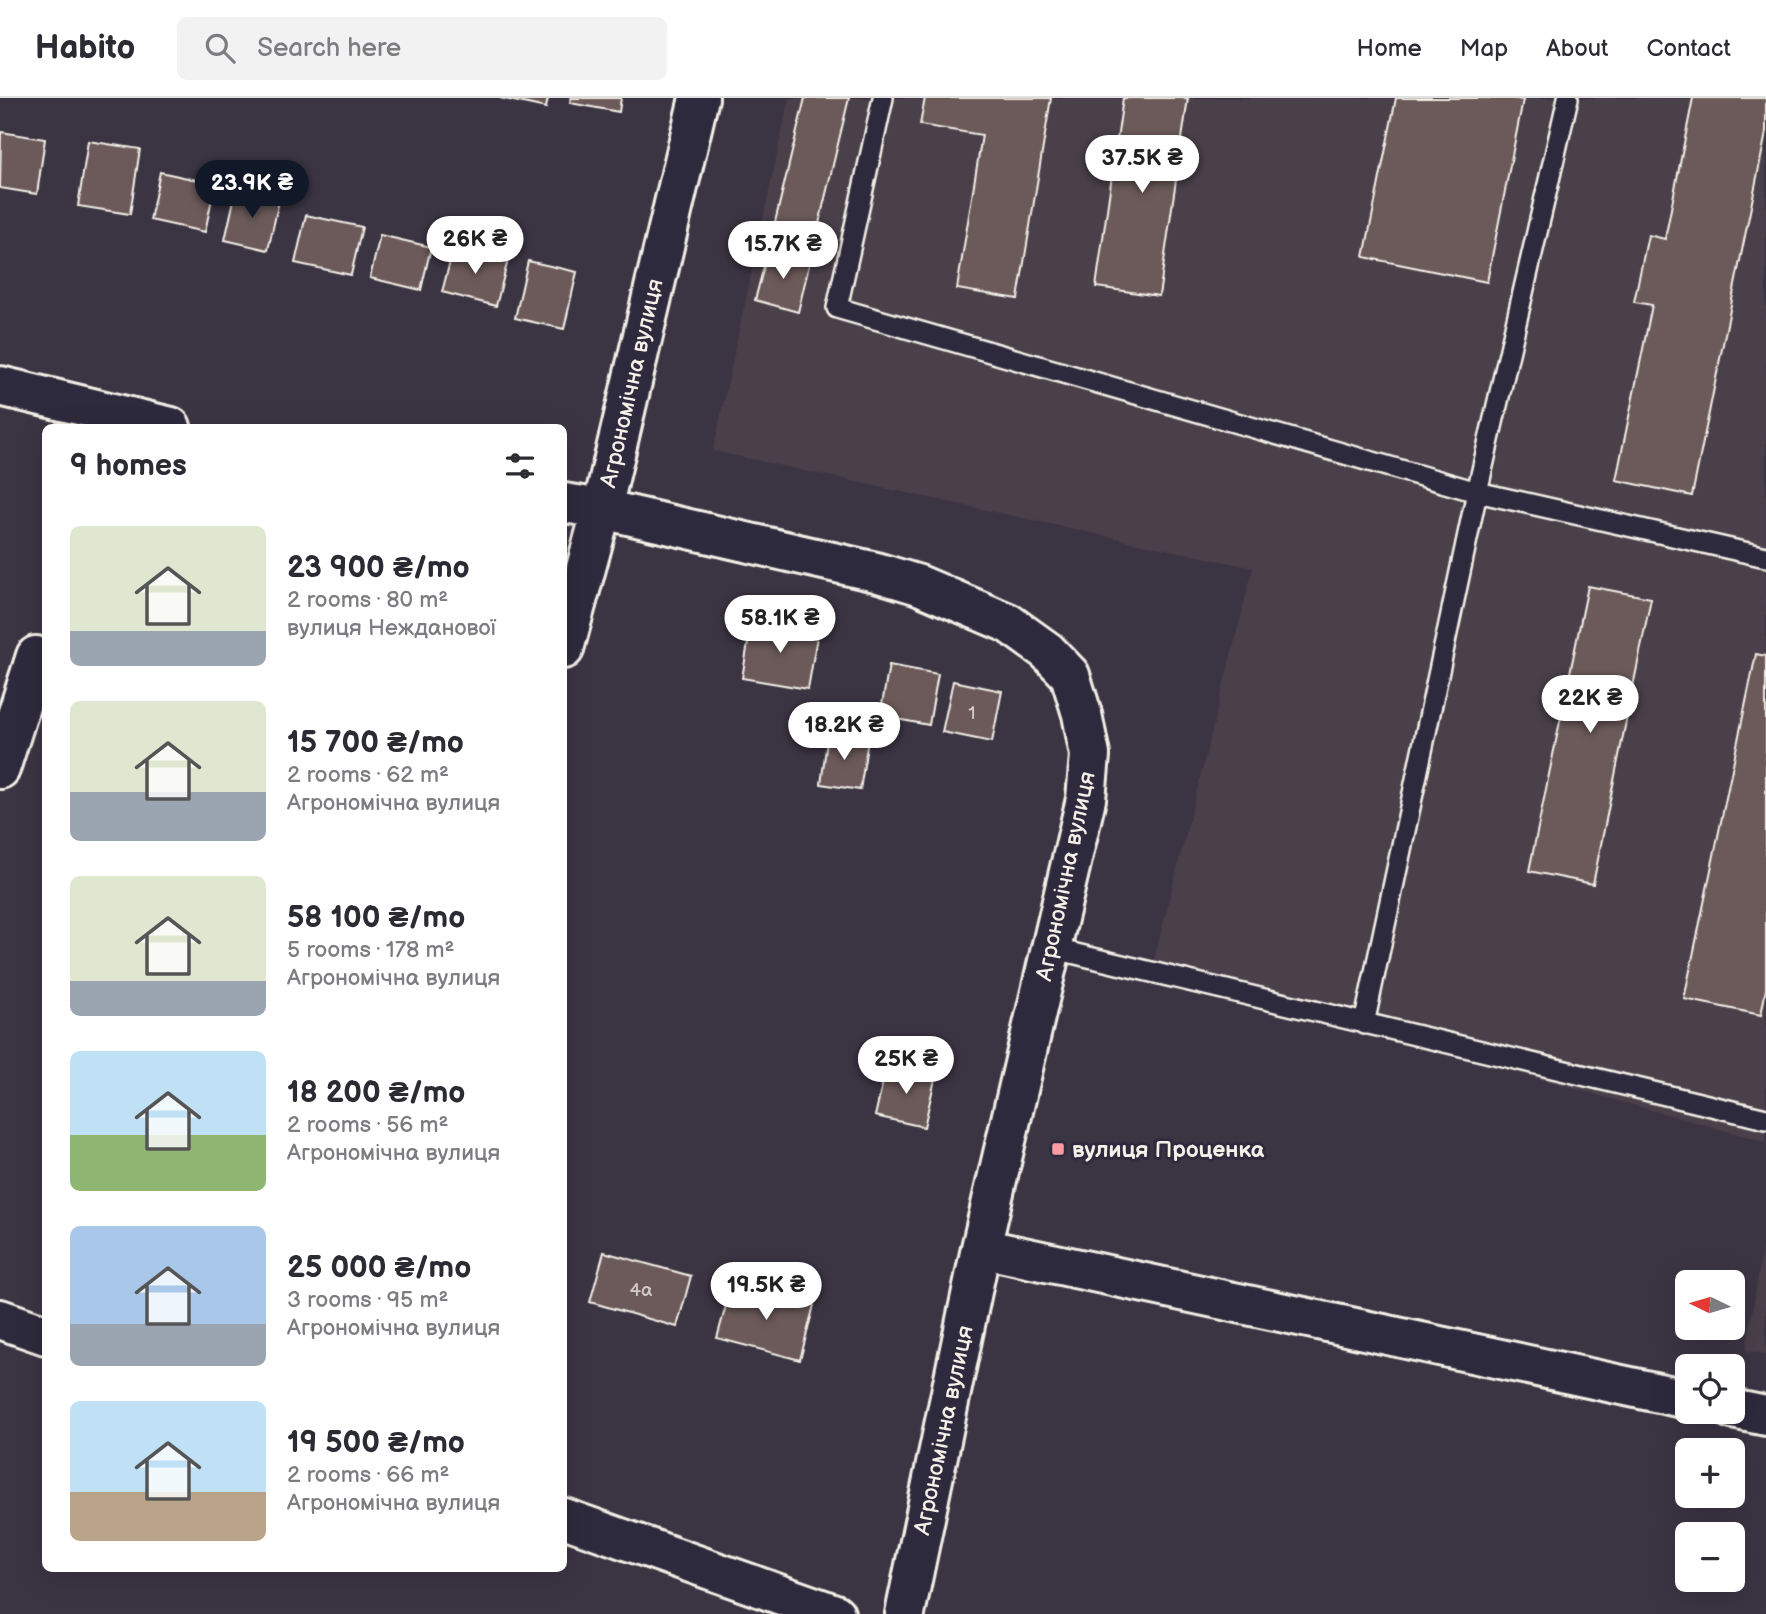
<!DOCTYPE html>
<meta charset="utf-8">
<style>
:root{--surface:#fff;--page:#f2f2f3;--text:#2b2b33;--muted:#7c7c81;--line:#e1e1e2;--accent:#111827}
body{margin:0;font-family:"Balsamiq Sans",sans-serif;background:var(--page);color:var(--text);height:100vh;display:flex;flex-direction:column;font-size:26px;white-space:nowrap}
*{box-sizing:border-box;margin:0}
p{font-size:23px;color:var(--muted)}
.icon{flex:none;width:38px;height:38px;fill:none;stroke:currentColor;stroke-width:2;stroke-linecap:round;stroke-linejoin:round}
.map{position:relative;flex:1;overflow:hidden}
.drawer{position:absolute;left:42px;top:326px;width:525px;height:1148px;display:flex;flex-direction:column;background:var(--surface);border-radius:10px;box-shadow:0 7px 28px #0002}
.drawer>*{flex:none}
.needle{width:46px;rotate:275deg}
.fabs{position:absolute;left:1675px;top:1172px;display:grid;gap:14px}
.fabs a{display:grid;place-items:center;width:70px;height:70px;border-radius:10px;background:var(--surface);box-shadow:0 7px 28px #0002;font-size:35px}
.price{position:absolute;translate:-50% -60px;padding:0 16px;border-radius:24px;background:#fff;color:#222;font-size:23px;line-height:46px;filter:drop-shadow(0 2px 4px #0008)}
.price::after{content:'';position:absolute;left:50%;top:42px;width:21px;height:16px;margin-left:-10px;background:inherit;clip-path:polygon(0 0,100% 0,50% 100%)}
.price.on{background:var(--accent);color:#fff}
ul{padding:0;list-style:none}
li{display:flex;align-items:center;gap:21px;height:175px;padding:0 28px}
li span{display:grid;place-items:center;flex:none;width:196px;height:140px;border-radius:10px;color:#555}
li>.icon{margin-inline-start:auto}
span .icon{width:84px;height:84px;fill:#fffc;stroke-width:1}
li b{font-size:30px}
h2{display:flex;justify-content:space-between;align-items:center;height:84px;padding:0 28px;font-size:30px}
header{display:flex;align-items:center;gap:42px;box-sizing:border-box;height:98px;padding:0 35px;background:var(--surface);border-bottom:2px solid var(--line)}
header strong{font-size:33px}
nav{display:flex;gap:38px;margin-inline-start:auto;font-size:24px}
.search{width:490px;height:63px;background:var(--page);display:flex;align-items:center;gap:18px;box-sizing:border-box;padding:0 24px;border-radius:10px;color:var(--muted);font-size:26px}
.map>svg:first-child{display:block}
.built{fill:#4a3f4a}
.building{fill:#6c5a5a;stroke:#f4f1e8;stroke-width:2}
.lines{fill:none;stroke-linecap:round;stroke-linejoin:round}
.service-casing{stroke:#f4f1e8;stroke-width:24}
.minor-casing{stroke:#f4f1e8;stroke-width:44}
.tertiary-casing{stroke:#f4f1e8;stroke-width:44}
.service{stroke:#2f2a3d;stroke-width:19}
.minor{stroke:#2f2a3d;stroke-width:38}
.tertiary{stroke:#2f2a3d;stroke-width:38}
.poi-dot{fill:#ff9aa2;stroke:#2f2a3d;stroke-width:2.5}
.labels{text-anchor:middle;stroke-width:6;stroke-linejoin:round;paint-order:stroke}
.number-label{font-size:19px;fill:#d2cbc4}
.street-label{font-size:23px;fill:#f4f1e8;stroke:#2f2a3d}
.poi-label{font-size:23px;font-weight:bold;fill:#f4f1e8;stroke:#2f2a3d;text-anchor:start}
</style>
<header>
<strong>Habito</strong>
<div class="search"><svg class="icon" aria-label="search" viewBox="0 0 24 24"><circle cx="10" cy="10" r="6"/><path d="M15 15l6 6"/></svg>Search here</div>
<nav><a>Home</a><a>Map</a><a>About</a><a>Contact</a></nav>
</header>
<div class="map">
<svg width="1766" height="1516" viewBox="0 0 1766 1516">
<rect width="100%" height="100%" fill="#3b3443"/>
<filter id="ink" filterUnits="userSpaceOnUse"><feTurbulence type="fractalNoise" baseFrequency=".0143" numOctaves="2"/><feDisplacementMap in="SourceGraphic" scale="14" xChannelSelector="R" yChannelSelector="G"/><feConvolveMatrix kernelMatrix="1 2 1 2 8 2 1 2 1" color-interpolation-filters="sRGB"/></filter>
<g filter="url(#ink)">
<path class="built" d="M789 0H1766V1044L1151 873 1253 470 713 353Z
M1766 1128V1256L1746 1253Z"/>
<path class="building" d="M500 0H548L546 10Z
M571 0H621L619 14 570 5Z
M805 0H849L810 163 768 153Z
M925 0H1051L1018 201 957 191 982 37 920 27Z
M1123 0H1188L1159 198 1096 189Z
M1396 0H1512L1523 2 1487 184 1364 159Z
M1693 0H1766V35L1692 398 1616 382 1652 207 1634 204 1648 137 1665 141Z
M1 34 45 41 37 96 0 90Z
M88 43 140 51 130 116 78 108Z
M160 74 215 86 205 134 150 122Z
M236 93 279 103 268 152 225 142Z
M306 117 362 129 351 177 295 165Z
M380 137 431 149 421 192 370 180Z
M454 148 508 162 496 208 442 194Z
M768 153 810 163 798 214 755 202Z
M528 163 577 174 564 231 515 220Z
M1588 488 1651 500 1593 786 1529 773Z
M752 522 818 533 808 591 742 580Z
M1756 556 1766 558V891L1761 917 1684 901Z
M889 567 938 576 929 627 880 618Z
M953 583 1002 593 992 644 942 634Z
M828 636 868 642 860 692 821 686Z
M887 966 936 977 924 1029 875 1018Z
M604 1154 691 1178 677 1229 590 1204Z
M732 1186 814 1207 800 1262 717 1240Z"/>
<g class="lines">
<defs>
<path id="service" d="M883 0 837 210 1477 394 1766 459
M1051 850 1766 1021
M1364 926 1477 394 1568 0"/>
<path id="minor" d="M564 551 602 411
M0 671 36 558
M0 1221 46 1237
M564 1420 835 1516"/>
<path id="tertiary" d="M0 288 171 329
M564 405 602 411 876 474 919 487 1008 525 1047 553 1070 577 1082 616 1090 657 1086 701 981 1150 905 1516
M602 411 699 0
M981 1150 1687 1301
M1732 1311 1766 1318"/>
</defs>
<use href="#service" class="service-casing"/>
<use href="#minor" class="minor-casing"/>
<use href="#tertiary" class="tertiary-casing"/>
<use href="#service" class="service"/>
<use href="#minor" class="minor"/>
<use href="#tertiary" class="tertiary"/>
</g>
</g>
<rect class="poi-dot" x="1051" y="1044" width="14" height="14" rx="3.5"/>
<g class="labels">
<g class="number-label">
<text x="972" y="621">1</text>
<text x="641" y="1198">4а</text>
</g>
<g class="street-label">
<text transform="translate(631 285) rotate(-77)" y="8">Агрономічна вулиця</text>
<text transform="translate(1065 778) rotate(-78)" y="8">Агрономічна вулиця</text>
<text transform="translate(943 1332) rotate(-78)" y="8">Агрономічна вулиця</text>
</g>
<g class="poi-label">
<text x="1072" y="1059">вулиця Проценка</text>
</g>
</g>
</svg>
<div class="fabs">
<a><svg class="needle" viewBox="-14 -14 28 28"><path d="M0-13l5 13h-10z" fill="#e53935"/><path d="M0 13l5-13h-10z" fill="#7c7c81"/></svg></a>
<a><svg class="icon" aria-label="locate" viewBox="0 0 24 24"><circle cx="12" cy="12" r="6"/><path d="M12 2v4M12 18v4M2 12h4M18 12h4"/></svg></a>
<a>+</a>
<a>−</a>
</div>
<b class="price" style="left:1142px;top:97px">37.5K ₴</b>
<b class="price on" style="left:252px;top:122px">23.9K ₴</b>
<b class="price" style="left:475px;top:178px">26K ₴</b>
<b class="price" style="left:783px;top:183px">15.7K ₴</b>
<b class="price" style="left:780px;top:557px">58.1K ₴</b>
<b class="price" style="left:1590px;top:637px">22K ₴</b>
<b class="price" style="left:844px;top:664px">18.2K ₴</b>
<b class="price" style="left:906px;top:998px">25K ₴</b>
<b class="price" style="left:766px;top:1224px">19.5K ₴</b>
<section class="drawer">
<h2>9 homes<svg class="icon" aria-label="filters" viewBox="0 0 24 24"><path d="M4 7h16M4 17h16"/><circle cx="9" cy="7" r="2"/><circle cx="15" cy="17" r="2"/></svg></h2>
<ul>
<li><span style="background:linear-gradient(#dfe7d0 75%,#9aa5b1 0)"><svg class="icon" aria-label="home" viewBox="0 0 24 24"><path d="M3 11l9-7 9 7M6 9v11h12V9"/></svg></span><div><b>23 900 ₴/mo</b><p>2 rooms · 80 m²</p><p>вулиця Нежданової</p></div></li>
<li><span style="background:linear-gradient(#dfe7d0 65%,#9aa5b1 0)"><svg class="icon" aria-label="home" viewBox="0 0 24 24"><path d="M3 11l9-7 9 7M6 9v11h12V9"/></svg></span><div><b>15 700 ₴/mo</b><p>2 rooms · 62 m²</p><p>Агрономічна вулиця</p></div></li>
<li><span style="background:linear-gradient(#dfe7d0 75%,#9aa5b1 0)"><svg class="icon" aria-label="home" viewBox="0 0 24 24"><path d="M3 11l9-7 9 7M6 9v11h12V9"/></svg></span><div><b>58 100 ₴/mo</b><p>5 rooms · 178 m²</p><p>Агрономічна вулиця</p></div></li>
<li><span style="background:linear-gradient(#bfe0f5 60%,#8fb573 0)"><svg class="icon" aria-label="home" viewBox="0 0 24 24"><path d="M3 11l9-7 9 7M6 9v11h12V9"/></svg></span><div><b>18 200 ₴/mo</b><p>2 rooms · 56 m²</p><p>Агрономічна вулиця</p></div></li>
<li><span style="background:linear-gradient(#a9c7e8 70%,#9aa5b1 0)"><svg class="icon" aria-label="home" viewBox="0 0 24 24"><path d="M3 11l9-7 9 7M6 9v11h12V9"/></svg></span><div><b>25 000 ₴/mo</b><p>3 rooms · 95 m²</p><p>Агрономічна вулиця</p></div></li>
<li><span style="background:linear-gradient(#bfe0f5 65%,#b9a48a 0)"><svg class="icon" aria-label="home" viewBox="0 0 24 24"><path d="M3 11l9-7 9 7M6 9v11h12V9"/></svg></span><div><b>19 500 ₴/mo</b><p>2 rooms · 66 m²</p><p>Агрономічна вулиця</p></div></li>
</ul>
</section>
</div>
